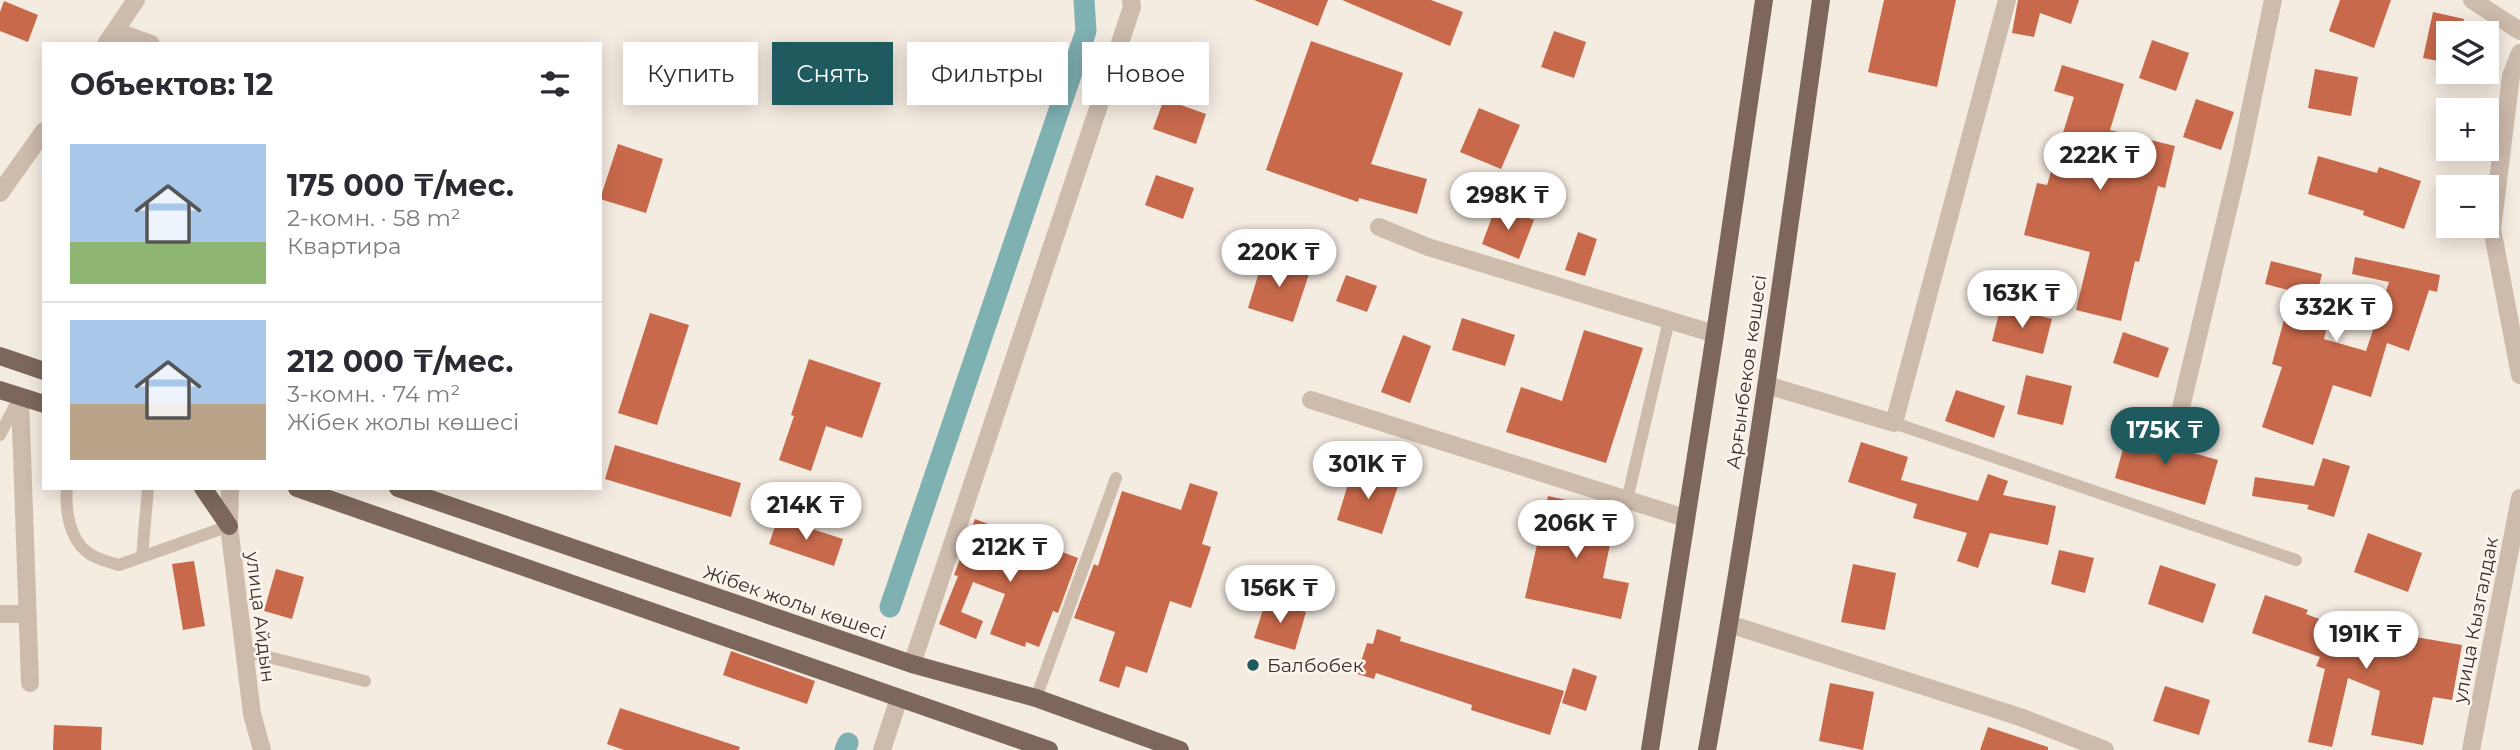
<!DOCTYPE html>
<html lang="ru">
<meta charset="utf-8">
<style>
:root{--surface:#fff;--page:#f7f7f7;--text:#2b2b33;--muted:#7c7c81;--line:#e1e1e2;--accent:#1f5a5e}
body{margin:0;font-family:Montserrat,sans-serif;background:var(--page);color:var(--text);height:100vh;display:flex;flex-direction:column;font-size:26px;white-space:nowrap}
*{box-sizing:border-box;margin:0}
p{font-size:23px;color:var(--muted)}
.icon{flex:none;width:38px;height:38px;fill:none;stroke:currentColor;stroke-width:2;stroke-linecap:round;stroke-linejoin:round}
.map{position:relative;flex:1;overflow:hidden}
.sheet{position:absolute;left:42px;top:42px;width:560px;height:448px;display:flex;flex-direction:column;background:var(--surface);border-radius:0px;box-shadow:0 4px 18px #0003}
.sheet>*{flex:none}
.guide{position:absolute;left:623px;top:42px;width:665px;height:63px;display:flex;gap:14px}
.fabs{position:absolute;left:2436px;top:21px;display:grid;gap:14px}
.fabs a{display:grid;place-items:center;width:63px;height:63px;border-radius:0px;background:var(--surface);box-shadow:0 4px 18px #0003;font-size:35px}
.price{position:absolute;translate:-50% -60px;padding:0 16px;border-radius:24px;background:#fff;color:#222;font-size:23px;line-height:46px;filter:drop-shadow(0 2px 4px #0008)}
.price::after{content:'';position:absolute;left:50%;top:42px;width:21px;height:16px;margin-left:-10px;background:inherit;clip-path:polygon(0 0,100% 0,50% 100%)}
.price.selected{background:var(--accent);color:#fff}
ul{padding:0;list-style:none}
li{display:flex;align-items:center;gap:21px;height:175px;padding:0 28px}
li+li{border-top:2px solid var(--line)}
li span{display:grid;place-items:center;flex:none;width:196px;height:140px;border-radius:0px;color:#555}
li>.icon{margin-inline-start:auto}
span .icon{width:84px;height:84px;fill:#fffc;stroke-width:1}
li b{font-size:30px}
h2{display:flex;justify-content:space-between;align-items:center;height:84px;padding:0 28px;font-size:30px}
.pill{padding:0 24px;border-radius:0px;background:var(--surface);box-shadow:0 4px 18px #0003;font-size:24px;line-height:63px}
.pill.selected{background:var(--accent);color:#fff}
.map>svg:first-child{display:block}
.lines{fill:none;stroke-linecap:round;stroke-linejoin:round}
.canal{stroke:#7fb0b2;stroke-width:21}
.building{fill:#c8694b}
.lane{stroke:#cdbbac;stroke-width:12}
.street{stroke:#cdbbac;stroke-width:18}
.primary{stroke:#7d675c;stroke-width:18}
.poi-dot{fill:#1f5a5e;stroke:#fbf5ee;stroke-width:2.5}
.labels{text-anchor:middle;stroke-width:5;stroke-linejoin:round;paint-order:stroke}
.street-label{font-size:19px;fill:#3b302b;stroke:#fbf5ee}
.poi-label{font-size:19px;fill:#3b302b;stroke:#fbf5ee;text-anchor:start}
</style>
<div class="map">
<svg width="2520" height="750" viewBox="0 0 2520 750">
<rect width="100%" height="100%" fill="#f4ebe1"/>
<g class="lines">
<path class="canal" d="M890 607 1086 31 1084 0
M845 750 848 743"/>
</g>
<path class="building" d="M1254 0H1328L1318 26Z
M1342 0H1431L1463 12 1450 46Z
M1884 0H1956L1937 87 1868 72Z
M2018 0H2079L2071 24 2040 13 2034 37 2012 33Z
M2340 0H2391L2374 48 2329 31Z
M4 1 38 15 28 42 0 31V12Z
M2433 12 2464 19 2461 33H2448V63L2423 58Z
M1554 31 1586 42 1574 78 1541 67Z
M2152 40 2189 53 2176 91 2139 78Z
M1311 41 1403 73 1371 164 1427 179 1417 214 1359 198 1358 202 1266 170Z
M2062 65 2124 84 2110 130 2175 146 2165 188 2158 186 2139 262 2135 261 2121 321 2076 310 2090 252 2024 235 2037 183 2047 185 2074 97 2054 91Z
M2315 69 2358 77 2351 116 2308 108Z
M1164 99 1206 114 1196 144 1153 129Z
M2196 99 2234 112 2221 150 2183 137Z
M1479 108 1520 125 1501 169 1460 152Z
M618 144 663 159 646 213 600 199Z
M2318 156 2377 173 2379 167 2421 181 2404 229 2363 215 2364 211 2308 194Z
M1156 175 1194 188 1183 219 1145 205Z
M1496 206 1534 220 1519 259 1482 244Z
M1578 232 1597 239 1585 276 1565 270Z
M1264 256 1310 271 1293 322 1248 308Z
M2355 257 2440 275 2437 292 2429 290 2409 351 2387 343 2371 397 2333 385 2313 445 2262 427 2282 367 2272 364 2292 291 2265 284 2271 261 2322 274 2311 318 2328 323 2324 339 2366 351 2389 282 2352 274Z
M1346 275 1377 286 1367 312 1336 301Z
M2001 306 2052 319 2043 354 1992 341Z
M650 313 689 325 657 425 618 413Z
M1462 318 1515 335 1505 366 1452 350Z
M1584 330 1643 348 1606 463 1506 432 1521 387 1562 401Z
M2123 332 2169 348 2158 378 2113 363Z
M1403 335 1431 346 1410 403 1381 392Z
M809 359 881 383 862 438 826 426 811 471 779 460 794 416 791 415Z
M2026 375 2072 386 2063 425 2017 414Z
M1956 390 2005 406 1994 438 1945 421Z
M2129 427 2164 436 2170 443 2169 446 2218 460 2205 505 2115 478Z
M1861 442 1908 457 1901 480 1978 501 1988 474 2008 481 2003 495 2056 506 2048 545 1990 533 1978 568 1957 561 1967 533 1913 518 1917 504 1848 482Z
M615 445 741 483 731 517 605 479Z
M2323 458 2350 466 2334 517 2307 509 2309 505 2252 496 2255 477 2314 486Z
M1353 468 1399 483 1382 534 1337 520Z
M1190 483 1218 492 1202 544 1211 547 1191 608 1170 601 1147 673 1126 666 1119 688 1099 681 1115 632 1074 618 1094 564 1098 566 1122 491 1181 510Z
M1548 496 1617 511 1603 578 1629 583 1621 619 1525 598Z
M778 518 843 539 834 566 769 544Z
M975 519 1078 558 1058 613 1053 611 1039 647 1026 642 1025 647 990 634 1005 594 973 582 961 612 983 621 976 639 939 624 958 576 954 575Z
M2368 533 2422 553 2408 592 2354 572Z
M2059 550 2094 558 2085 593 2051 584Z
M194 561 205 626 183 630 172 564Z
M1853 564 1896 573 1885 630 1841 622Z
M2160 565 2216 584 2203 623 2148 604Z
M276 569 304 577 292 619 264 611Z
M2265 595 2308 610 2306 614 2401 650 2404 635 2462 645 2452 700 2433 697 2423 745 2371 735 2380 691 2348 678 2332 747 2308 742 2325 669 2316 666 2320 657 2252 633Z
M1266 600 1306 612 1295 650 1254 638Z
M1377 629 1401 637 1400 641 1564 691 1550 735 1471 710 1472 705 1376 673 1374 679 1357 674 1367 643 1373 644Z
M731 651 815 681 807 704 723 675Z
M1573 668 1597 676 1586 711 1562 703Z
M1830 683 1874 692 1863 750 1819 741Z
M2165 686 2210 700 2199 735 2153 721Z
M620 708 740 747 739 750H624L607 744Z
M54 725 102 727 101 750H53Z
M1988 727 2048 747V750H1980Z"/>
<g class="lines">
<path class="lane" d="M1894 423 2296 560
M0 435 19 398
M67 488C65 509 69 538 87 552 95 559 110 562 119 565L229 526
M1627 500 1669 320
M142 557 148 488
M244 651 365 681
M1036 698 1116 478"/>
<path class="street" d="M2472 0 2520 31
M115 31 151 44
M106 44 136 0
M2520 53 2511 76 2492 229 2520 375
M0 193 44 131
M1379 227 1428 247 1715 334
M1767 385 1894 423 2007 0
M20 397 30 683
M1311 400 1685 518
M2175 433 2240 159 2273 0
M230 488 229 526 252 714 262 750
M0 614H26
M1729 624 2020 717 2105 750
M912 664 1132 7 1131 0
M882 750 899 698
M2471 750 2520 498"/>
<path class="primary" d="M0 356 44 371
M0 390 44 404
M203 488 229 526
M297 488 1049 750
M398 488 912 664 1036 698 1180 750
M1650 750 1715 334 1764 0
M1707 750C1752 501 1786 250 1821 0"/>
</g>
<circle class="poi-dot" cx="1253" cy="665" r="7"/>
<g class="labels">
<g class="street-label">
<text transform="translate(1746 372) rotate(-82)" y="7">Арғынбеков көшесі</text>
<text transform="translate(795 602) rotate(19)" y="7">Жібек жолы көшесі</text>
<text transform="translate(261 617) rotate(83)" y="7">улица Айдын</text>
<text transform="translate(2475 620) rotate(-79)" y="7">улица Кызгалдак</text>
</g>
<g class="poi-label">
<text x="1267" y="672">Балбобек</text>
</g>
</g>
</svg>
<div class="fabs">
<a><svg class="icon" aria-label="layers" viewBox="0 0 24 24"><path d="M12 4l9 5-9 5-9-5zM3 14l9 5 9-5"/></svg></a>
<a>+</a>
<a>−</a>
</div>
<b class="price" style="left:2100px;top:192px">222K ₸</b>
<b class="price" style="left:1508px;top:232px">298K ₸</b>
<b class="price" style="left:1279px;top:289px">220K ₸</b>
<b class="price" style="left:2022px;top:330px">163K ₸</b>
<b class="price" style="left:2336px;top:344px">332K ₸</b>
<b class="price selected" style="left:2165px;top:467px">175K ₸</b>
<b class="price" style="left:1368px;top:501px">301K ₸</b>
<b class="price" style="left:806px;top:542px">214K ₸</b>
<b class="price" style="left:1576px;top:560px">206K ₸</b>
<b class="price" style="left:1010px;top:584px">212K ₸</b>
<b class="price" style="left:1280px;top:625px">156K ₸</b>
<b class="price" style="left:2366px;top:671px">191K ₸</b>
<div class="guide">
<a class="pill">Купить</a>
<a class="pill selected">Снять</a>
<a class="pill">Фильтры</a>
<a class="pill">Новое</a>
</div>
<section class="sheet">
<h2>Объектов: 12<svg class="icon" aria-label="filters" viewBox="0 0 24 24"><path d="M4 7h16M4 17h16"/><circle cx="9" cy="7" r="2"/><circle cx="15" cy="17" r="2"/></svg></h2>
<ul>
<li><span style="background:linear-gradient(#a9c7e8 70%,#8fb573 0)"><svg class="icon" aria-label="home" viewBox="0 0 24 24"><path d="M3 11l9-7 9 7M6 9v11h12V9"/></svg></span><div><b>175 000 ₸/мес.</b><p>2-комн. · 58 m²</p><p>Квартира</p></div></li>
<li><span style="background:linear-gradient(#a9c7e8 60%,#b9a48a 0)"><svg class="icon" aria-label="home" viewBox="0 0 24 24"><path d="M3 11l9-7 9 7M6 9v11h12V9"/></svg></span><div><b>212 000 ₸/мес.</b><p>3-комн. · 74 m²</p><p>Жібек жолы көшесі</p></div></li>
</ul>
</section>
</div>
